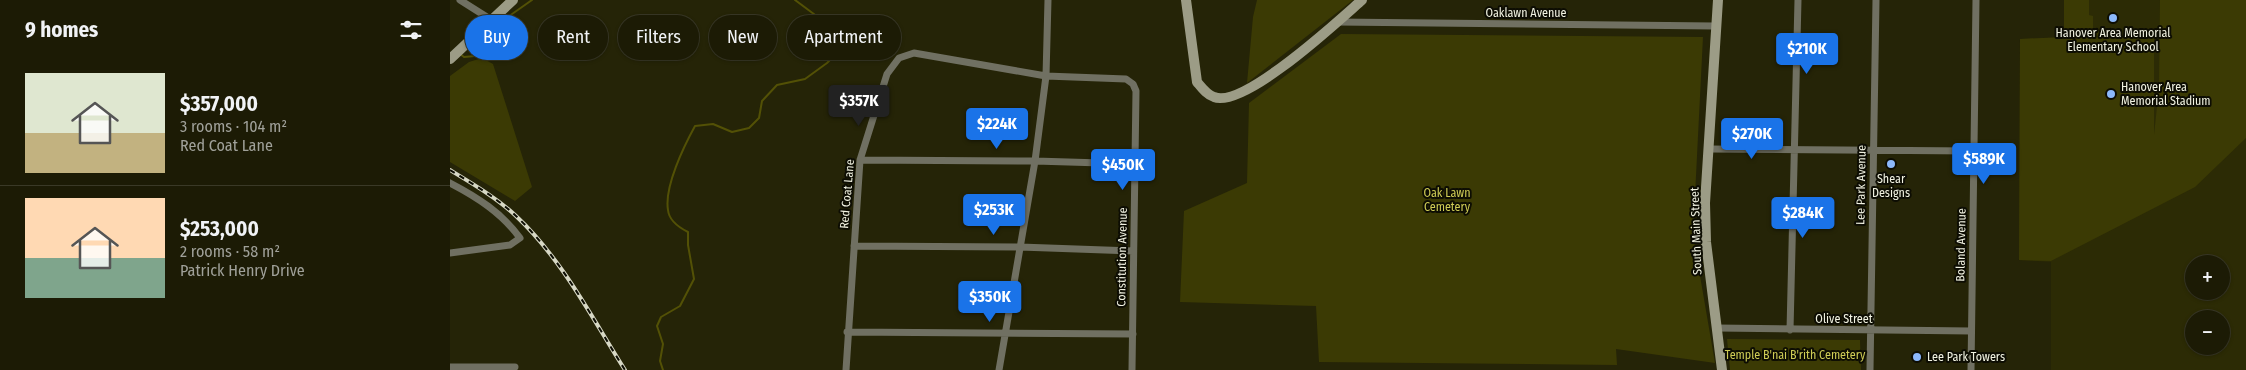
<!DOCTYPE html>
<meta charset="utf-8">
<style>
:root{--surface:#1c1b05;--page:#292813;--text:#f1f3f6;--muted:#a0a19a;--line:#3a3927;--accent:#1a73e8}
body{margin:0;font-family:"Fira Sans Condensed",sans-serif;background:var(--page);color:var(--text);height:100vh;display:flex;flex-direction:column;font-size:19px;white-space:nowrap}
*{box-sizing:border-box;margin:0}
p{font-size:16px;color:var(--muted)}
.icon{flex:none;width:28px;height:28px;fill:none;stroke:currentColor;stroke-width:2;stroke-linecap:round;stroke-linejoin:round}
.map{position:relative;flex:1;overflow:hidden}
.drawer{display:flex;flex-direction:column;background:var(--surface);width:450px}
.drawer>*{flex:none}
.top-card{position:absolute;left:15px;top:15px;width:475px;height:45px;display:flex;gap:10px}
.buttons{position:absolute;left:1735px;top:255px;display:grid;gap:10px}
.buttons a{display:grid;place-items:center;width:45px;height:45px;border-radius:50%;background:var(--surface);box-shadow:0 1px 4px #0004,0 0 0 1px var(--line);font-size:25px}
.price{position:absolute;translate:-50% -42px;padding:0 11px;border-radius:5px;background:var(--accent);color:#fff;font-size:16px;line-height:32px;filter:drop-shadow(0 1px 2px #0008)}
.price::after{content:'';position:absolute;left:50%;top:30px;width:15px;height:11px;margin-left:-8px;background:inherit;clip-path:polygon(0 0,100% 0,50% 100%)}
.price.current{background:#222;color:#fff}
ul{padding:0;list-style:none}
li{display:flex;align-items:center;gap:15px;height:125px;padding:0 25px}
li+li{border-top:1px solid var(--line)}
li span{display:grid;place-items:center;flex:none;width:140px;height:100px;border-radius:0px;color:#555}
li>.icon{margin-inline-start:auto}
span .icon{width:60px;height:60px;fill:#fffc;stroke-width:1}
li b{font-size:21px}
h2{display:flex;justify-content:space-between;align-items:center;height:60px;padding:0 25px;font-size:21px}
.tag{padding:0 18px;border-radius:22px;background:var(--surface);box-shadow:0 1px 4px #0004,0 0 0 1px var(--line);font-size:18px;line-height:45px}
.tag.current{background:var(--accent);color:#fff}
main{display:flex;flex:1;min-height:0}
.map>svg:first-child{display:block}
.built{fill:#2c2b05;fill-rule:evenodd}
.green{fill:#3b3a04}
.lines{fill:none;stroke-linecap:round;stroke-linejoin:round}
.stream{stroke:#535106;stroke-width:2}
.street{stroke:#707062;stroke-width:7}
.secondary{stroke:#9c9c86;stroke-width:10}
.rail-casing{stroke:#d7d8c5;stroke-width:4}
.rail{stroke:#0d0d03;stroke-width:2;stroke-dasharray:5.5;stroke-linecap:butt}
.poi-dot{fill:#8cb9fc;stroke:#0d0d03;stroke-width:2}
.labels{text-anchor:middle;stroke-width:4;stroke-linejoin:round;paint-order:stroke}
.street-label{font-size:12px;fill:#f2f3e2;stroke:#0d0d03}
.poi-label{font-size:12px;fill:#f2f3e2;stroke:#0d0d03}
.park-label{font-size:12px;fill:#cfcc55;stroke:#0d0d03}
</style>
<main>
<section class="drawer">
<h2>9 homes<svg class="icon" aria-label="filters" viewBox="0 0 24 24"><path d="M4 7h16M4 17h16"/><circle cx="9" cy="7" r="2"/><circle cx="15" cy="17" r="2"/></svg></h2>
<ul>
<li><span style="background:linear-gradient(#dfe7d0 60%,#c2b280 0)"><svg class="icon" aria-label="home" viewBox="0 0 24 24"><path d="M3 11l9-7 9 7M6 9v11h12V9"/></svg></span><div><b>$357,000</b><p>3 rooms · 104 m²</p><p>Red Coat Lane</p></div></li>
<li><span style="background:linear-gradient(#ffd9b3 60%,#7fa58c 0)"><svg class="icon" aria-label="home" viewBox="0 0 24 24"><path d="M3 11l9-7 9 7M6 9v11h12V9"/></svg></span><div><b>$253,000</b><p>2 rooms · 58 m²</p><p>Patrick Henry Drive</p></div></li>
</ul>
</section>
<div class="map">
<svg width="1796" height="370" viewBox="0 0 1796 370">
<rect width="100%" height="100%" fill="#252407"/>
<path class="built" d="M1614 0H1796V370H1601V262L1569 260 1570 39 1614 37ZM1744 264H1771V291H1744ZM1744 319H1771V346H1744Z"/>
<path class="green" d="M807 0H903L797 83 803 17Z
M1614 0H1639V15L1643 16V31H1651V39L1674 38 1676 31 1704 33V135L1709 88 1710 0H1796V138L1745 187 1601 261 1569 260 1570 39 1614 37Z
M891 34 1253 37 1243 235 1265 363 1166 349 1167 365 869 362 866 306 730 302 734 211 797 183 799 103Z
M32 58 43 64 82 187 65 201 0 162V76L19 62Z
M1277 339 1410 340 1411 370H1280Z"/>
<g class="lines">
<path class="stream" d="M10 54 14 57 25 56 45 26 82 0
M213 370 210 361 213 344 207 326 211 317 230 306 244 279 238 245V232C230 228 219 221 218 210 214 187 234 146 245 126L263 124 282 132 299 128 309 118 312 101 327 85 355 79 377 63 384 56 389 44 388 32 345 0"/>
<path class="street" d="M10 0 40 19
M887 22 1265 26
M1259 149 1523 151
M410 160 585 161 685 164
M0 183C27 197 52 213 70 238L60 245 0 253
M404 246 570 247 683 251
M1267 328 1521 331
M1340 330 1348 0
M397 332 683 334
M0 367H65
M396 370 410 160 437 74 449 58 464 53 596 76 676 79 683 84 686 91 682 370
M549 370 585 161 596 76 598 0
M1420 370 1426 0
M1521 370 1526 0"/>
<path class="secondary" d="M736 0 747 82C752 88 757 95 764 97 794 109 888 21 912 0
M1268 0 1255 203 1256 242 1272 370
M0 59 63 0"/>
<defs>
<path id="rail" d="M0 170C23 184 47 198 66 216 112 259 142 318 175 370"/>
</defs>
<use href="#rail" class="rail-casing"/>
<use href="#rail" class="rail"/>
</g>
<g class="poi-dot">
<circle cx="1663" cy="18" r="5"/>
<circle cx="1661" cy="94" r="5"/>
<circle cx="1441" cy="164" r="5"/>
<circle cx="1467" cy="357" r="5"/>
</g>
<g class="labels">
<g class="street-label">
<text x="1076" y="17">Oaklawn Avenue</text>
<text transform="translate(1411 185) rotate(-89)" y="4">Lee Park Avenue</text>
<text transform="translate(397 194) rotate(-85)" y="4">Red Coat Lane</text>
<text transform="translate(1246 231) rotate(-92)" y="4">South Main Street</text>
<text transform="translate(1511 245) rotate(-89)" y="4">Boland Avenue</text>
<text transform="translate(672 257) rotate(-89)" y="4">Constitution Avenue</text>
<text x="1394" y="323">Olive Street</text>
</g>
<g class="poi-label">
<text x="1663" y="37">Hanover Area Memorial<tspan x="1663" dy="14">Elementary School</tspan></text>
<text x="1671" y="91" text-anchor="start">Hanover Area<tspan x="1671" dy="14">Memorial Stadium</tspan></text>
<text x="1441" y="183">Shear<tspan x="1441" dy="14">Designs</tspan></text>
<text x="1477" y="361" text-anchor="start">Lee Park Towers</text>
</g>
<g class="park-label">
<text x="997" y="197">Oak Lawn<tspan x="997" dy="14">Cemetery</tspan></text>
<text x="1345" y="359">Temple B'nai B'rith Cemetery</text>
</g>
</g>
</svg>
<div class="buttons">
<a>+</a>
<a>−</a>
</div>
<b class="price" style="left:1357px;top:75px">$210K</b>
<b class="price current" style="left:409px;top:127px">$357K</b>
<b class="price" style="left:547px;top:150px">$224K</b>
<b class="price" style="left:1302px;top:160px">$270K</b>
<b class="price" style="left:1534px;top:185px">$589K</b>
<b class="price" style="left:673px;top:191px">$450K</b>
<b class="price" style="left:544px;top:236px">$253K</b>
<b class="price" style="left:1353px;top:239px">$284K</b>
<b class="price" style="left:540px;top:323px">$350K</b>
<div class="top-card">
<a class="tag current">Buy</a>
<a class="tag">Rent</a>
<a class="tag">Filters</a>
<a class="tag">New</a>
<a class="tag">Apartment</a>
</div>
</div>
</main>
